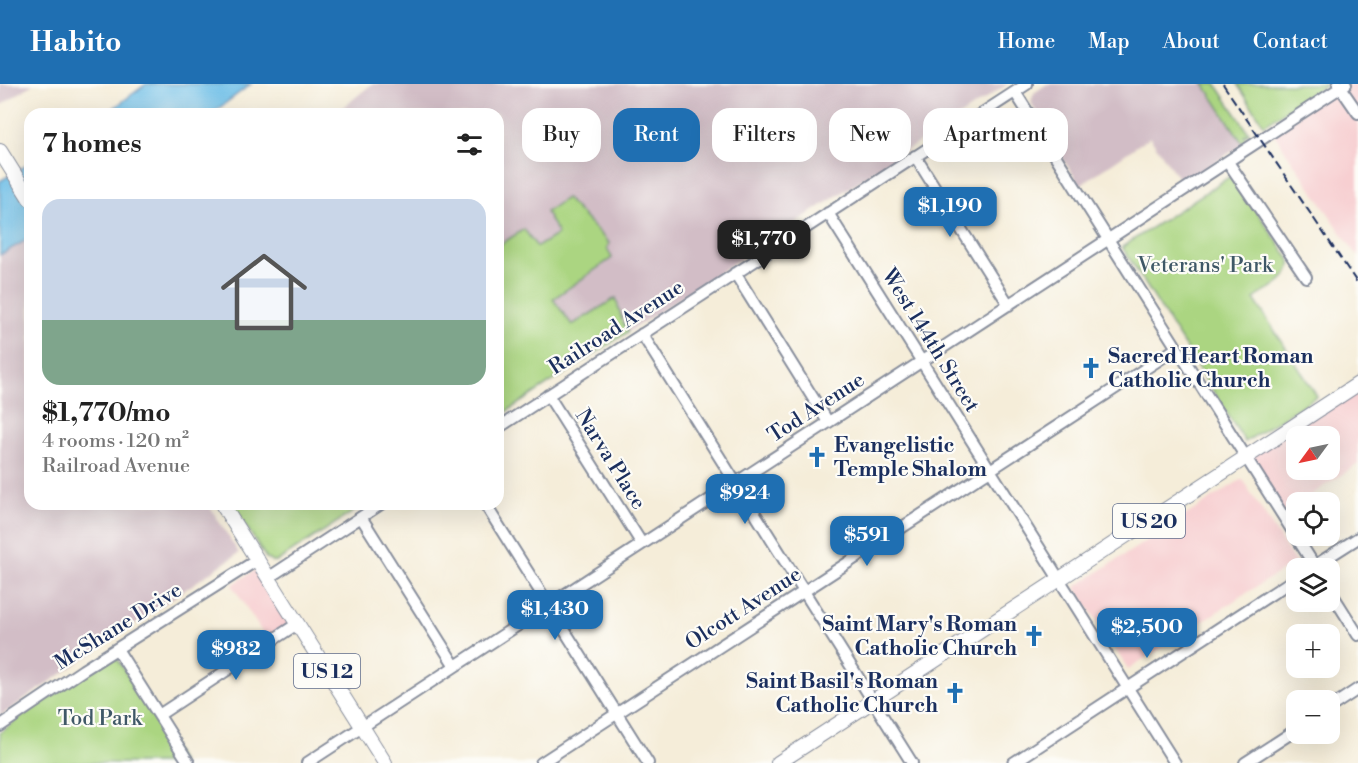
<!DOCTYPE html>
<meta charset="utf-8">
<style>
:root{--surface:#fff;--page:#f2f2f2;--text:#222;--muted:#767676;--accent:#1f6fb2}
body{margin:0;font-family:"Libre Bodoni",serif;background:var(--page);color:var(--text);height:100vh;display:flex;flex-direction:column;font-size:22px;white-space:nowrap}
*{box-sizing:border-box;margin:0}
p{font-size:20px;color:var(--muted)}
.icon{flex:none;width:33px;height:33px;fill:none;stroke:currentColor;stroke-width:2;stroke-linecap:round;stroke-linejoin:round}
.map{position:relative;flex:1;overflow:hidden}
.drawer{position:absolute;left:24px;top:24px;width:480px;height:402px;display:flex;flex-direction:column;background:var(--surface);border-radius:18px;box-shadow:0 6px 24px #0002}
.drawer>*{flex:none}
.guide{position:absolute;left:522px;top:24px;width:570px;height:54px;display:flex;gap:12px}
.needle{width:39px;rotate:237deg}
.controls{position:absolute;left:1286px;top:342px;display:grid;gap:12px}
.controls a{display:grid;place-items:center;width:54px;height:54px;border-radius:12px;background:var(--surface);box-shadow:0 6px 24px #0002;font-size:30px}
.price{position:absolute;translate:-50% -51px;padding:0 14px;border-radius:12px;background:var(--accent);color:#fff;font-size:20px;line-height:39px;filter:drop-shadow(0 2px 3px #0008)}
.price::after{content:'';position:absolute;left:50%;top:36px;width:18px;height:14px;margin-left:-9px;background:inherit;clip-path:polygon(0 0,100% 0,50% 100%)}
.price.active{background:#222;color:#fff}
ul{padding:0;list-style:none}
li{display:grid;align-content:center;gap:12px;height:318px;padding:0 18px}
li span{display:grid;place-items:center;height:186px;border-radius:18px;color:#555}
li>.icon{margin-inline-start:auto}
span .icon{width:108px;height:108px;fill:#fffc;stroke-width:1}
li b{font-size:26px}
h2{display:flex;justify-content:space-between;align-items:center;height:72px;padding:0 18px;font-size:26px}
.pill{padding:0 21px;border-radius:18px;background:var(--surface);box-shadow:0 6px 24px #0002;font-size:21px;line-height:54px}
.pill.active{background:var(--accent);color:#fff}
header{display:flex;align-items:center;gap:36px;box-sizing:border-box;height:84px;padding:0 30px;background:var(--accent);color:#fff}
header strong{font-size:28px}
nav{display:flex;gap:33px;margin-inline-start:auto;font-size:21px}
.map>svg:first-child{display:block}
.built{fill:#f7cfd1;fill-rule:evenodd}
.industrial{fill:#d2bdc6}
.green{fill:#abd581;stroke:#638270;stroke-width:1.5}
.water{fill:#6cbee7;stroke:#4476a2;stroke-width:1.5}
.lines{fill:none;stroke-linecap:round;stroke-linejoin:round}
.minor-casing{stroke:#888e9c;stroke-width:14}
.major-casing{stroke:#888e9c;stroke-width:16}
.minor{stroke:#fff;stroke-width:10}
.major{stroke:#fff;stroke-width:14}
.rail{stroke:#1b2f5e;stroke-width:2;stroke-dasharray:9 4.5;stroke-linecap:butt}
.labels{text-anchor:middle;stroke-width:4.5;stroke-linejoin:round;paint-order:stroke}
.shield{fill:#fdfcf7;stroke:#5f6c8c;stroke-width:1.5}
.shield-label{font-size:20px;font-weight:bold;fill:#1b2f5e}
.park-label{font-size:21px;fill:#3f5867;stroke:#fdfcf7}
.street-label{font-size:21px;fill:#1b2f5e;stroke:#fdfcf7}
.poi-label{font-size:21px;font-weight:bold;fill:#1b2f5e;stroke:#fdfcf7;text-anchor:start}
</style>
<header>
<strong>Habito</strong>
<nav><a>Home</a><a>Map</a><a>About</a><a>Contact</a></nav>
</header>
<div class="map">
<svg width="1358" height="679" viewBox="0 0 1358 679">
<rect width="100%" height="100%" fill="#fdfcf7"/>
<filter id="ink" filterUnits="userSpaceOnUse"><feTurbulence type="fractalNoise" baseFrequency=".0167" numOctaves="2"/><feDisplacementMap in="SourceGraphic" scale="12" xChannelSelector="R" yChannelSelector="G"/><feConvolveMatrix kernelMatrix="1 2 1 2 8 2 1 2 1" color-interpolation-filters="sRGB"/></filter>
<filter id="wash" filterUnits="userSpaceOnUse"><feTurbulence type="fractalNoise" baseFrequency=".008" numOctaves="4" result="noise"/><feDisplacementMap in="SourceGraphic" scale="24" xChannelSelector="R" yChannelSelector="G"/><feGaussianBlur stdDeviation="1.35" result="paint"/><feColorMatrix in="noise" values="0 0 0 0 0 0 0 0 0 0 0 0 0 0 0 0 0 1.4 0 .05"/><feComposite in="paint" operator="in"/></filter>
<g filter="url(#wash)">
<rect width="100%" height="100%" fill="#f5edd9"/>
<path class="built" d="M1339 0H1358V173L1274 50Z
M1358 302V380L1300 418H1296V421L1283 430 1248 373ZM1296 352H1329V386H1296Z
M1242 395 1295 478 1128 585 1075 503Z
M255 486 289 541 267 556 232 501Z"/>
<path class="industrial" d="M0 0H33L0 22Z
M372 0H1008L628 248 622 236 616 214 572 242 553 215 558 150 537 163 524 145 498 162V30H335Z
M1047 0H1204L1243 60 1182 100 1150 53 1080 101 1050 55 1031 18 1034 9Z
M30 154V420H208L239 469 0 632V171Z"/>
<path class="green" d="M1204 0H1216L1249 49 1244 52 1247 57 1243 60Z
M1237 0H1327L1264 41Z
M1232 91 1290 176C1293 196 1267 205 1254 215L1317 312 1245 358 1122 163Z
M566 114 609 159 607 164 612 174 553 215 572 241 616 214 622 236 628 248 498 333V162L524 145 537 163 558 150 546 128Z
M232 420H365L276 478H272L266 474Z
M115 571 182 679H0V649L20 633Z"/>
<path class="water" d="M146 0H251L211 30H106Z
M30 79V154L0 171V97Z"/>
</g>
<g filter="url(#ink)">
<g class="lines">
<defs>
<path id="minor" d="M1338 0 1358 29
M1015 8 1316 484
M915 72 1009 221
M1228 78 1306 193
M828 129 1175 679
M735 189 828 338
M642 250 912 679
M548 311 642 460
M498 344 1027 0
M485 420 648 679
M361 433 455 582
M1311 484 1358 454
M268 494 381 420
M1329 505 1358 551
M117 565 189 679
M1329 624 1358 605
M159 631 297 540
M0 642 83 586 257 476
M307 679 1346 0
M541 679 1177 264
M1013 679 1296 494
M1245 679 1296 646"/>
<path id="major" d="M0 67 30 115
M222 420 385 679
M778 679 1358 300"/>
</defs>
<use href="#minor" class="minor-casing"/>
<use href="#major" class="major-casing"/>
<use href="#minor" class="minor"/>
<use href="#major" class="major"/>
<path class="rail" d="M1223 0 1358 200"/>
</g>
</g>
<defs>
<symbol id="church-bare" viewBox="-9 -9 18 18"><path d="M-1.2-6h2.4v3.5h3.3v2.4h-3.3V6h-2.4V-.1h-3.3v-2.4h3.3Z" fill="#1f6fb2" stroke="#fdfcf7" stroke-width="2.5" paint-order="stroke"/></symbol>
</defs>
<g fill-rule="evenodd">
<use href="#church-bare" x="1076" y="269" width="30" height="30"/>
<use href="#church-bare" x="802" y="358" width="30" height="30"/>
<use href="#church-bare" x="1019" y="537" width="30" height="30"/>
<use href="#church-bare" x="940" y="594" width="30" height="30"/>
</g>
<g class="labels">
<g class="shield">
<rect x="1113" y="420" width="72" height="34" rx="4.5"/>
<rect x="294" y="570" width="66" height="34" rx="4.5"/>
</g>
<g class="shield-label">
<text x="1149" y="444">US 20</text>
<text x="327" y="594">US 12</text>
</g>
<g class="park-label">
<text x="1205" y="188">Veterans' Park</text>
<text x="100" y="641">Tod Park</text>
</g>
<g class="street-label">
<text transform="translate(616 243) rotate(-33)" y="7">Railroad Avenue</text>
<text transform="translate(931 256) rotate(58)" y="7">West 144th Street</text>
<text transform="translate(816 323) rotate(-33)" y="7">Tod Avenue</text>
<text transform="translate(611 375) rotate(58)" y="7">Narva Place</text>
<text transform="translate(743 524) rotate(-33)" y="7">Olcott Avenue</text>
<text transform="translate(118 542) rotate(-32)" y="7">McShane Drive</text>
</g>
<g class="poi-label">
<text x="1108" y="279">Sacred Heart Roman<tspan x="1108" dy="24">Catholic Church</tspan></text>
<text x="834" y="368">Evangelistic<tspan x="834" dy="24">Temple Shalom</tspan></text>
<text x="1017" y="547" text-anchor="end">Saint Mary's Roman<tspan x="1017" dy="24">Catholic Church</tspan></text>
<text x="938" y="604" text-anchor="end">Saint Basil's Roman<tspan x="938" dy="24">Catholic Church</tspan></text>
</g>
</g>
</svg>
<div class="controls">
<a><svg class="needle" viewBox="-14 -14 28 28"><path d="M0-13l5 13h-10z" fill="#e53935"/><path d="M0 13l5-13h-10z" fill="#767676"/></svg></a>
<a><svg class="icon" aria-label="locate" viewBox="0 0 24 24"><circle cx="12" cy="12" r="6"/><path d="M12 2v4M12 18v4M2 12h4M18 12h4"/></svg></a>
<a><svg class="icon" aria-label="layers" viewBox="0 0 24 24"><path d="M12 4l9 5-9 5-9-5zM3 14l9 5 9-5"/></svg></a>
<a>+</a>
<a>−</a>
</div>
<b class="price" style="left:950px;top:154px">$1,190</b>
<b class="price active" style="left:764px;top:187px">$1,770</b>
<b class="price" style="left:745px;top:441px">$924</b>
<b class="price" style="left:867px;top:483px">$591</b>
<b class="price" style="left:555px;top:557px">$1,430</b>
<b class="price" style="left:1147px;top:575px">$2,500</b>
<b class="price" style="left:236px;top:597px">$982</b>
<div class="guide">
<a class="pill">Buy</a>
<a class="pill active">Rent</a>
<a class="pill">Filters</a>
<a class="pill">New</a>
<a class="pill">Apartment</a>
</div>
<section class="drawer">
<h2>7 homes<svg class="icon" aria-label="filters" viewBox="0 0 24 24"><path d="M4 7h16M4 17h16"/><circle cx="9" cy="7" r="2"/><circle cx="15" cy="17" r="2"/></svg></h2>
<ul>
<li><span style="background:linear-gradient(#c9d6e8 65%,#7fa58c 0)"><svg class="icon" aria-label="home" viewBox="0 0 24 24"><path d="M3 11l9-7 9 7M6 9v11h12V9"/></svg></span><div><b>$1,770/mo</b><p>4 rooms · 120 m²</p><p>Railroad Avenue</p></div></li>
</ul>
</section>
</div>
